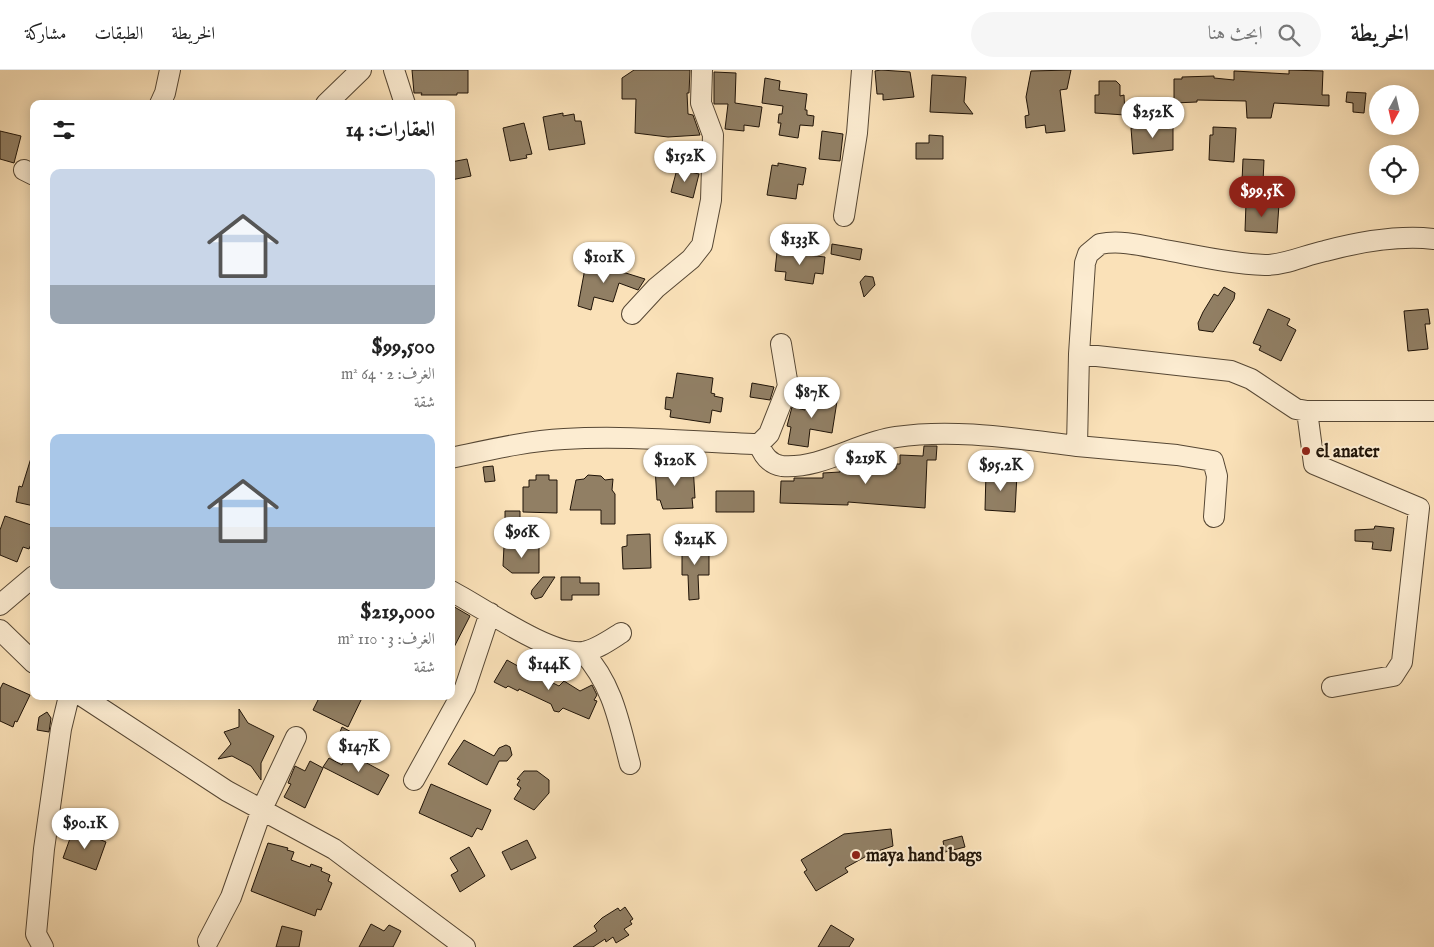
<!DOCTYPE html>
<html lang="ar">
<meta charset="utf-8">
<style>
:root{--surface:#fff;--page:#f6f6f6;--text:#222;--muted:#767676;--line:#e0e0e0;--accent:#8f2418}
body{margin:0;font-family:"IM FELL English",Amiri,serif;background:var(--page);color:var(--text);direction:rtl;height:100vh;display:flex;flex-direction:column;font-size:19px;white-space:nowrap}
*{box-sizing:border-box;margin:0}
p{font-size:16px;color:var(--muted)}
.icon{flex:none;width:28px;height:28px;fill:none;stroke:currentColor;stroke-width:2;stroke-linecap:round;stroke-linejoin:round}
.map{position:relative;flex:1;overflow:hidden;direction:ltr}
.panel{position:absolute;left:30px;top:30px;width:425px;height:600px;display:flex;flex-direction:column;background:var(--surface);border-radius:10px;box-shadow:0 2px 12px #0003;direction:rtl}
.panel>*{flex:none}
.needle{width:32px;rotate:188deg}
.controls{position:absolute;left:1369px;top:15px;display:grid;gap:10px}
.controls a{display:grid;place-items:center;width:50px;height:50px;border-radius:50%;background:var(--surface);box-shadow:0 2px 12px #0003;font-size:25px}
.price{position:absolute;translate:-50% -42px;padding:0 11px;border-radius:18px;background:#fff;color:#222;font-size:16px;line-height:32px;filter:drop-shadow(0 1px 2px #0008)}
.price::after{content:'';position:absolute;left:50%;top:30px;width:15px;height:11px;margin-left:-8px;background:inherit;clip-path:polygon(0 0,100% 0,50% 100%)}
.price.on{background:var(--accent);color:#fff}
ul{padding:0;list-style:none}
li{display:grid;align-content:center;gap:10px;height:265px;padding:0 20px}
li span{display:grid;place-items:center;height:155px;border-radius:10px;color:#555}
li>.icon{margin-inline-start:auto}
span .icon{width:90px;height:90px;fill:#fffc;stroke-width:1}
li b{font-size:21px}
h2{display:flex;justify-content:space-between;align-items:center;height:60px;padding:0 20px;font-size:21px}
header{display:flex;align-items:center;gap:30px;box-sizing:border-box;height:70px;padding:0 25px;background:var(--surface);border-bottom:1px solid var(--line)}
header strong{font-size:24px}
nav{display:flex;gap:28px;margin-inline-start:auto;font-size:18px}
.search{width:350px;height:45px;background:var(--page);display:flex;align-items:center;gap:12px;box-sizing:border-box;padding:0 18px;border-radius:28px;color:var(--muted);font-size:19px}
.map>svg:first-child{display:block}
.building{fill:#917f64;stroke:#201408}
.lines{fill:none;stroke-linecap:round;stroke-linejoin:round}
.minor-casing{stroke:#564734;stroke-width:22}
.minor{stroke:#fcecd1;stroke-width:20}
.poi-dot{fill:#8f2418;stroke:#fcecd1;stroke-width:2}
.labels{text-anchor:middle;stroke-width:4;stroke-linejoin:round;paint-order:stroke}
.poi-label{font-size:18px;font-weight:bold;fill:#201408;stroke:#fcecd1;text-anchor:start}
</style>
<header>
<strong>الخريطة</strong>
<div class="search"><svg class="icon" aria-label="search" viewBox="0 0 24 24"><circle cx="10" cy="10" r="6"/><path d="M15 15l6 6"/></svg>ابحث هنا</div>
<nav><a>الخريطة</a><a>الطبقات</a><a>مشاركة</a></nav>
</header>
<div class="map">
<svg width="1434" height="877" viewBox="0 0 1434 877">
<rect width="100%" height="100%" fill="#fae1b8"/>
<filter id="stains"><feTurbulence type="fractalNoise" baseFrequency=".004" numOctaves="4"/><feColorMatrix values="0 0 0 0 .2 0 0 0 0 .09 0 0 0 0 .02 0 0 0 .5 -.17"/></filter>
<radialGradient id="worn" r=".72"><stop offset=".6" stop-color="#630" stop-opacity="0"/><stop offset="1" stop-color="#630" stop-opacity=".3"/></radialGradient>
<path class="building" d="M412 0H468V23H457V25H421L422 23H414Z
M634 0H690L689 23H687L688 44 693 45 700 65 668 67 635 63 636 29H622V8Z
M881 0 910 2 914 27 883 30V24H877L875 1Z
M1071 0 1067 19 1060 20 1065 61 1046 63 1045 55 1026 58 1025 46 1029 45 1026 27 1031 1Z
M1289 0 1323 1 1322 25H1329V36L1274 33 1271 48H1247L1246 31 1197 30V32L1174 33V9H1182V7L1214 6V8L1234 10V1L1289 4Z
M714 2 736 3 735 33 762 37 759 57 744 55V61L725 59 728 34H714Z
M932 5 966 7 964 32 973 44 930 42Z
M765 8 780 11 779 20 807 24 805 40H807V45L814 46 813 56 800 55 798 68 779 65 781 53H778L779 44H782L783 36 762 33Z
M1099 11H1116L1120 15V26L1124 25 1125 45 1095 43V25H1099Z
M1347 22 1366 23 1364 43 1353 42V33L1346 32Z
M563 43V46L574 44 575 51H581L585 74 549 80 543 47Z
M524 53 532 84 526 85 527 88 510 91 503 58Z
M1150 54H1173V80L1133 84 1131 58 1150 56Z
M1213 57 1236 58 1234 92 1209 90 1210 65H1213Z
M0 61 21 66 14 93 0 89Z
M822 61 843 64 840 91 819 89Z
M929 65 943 66V89H916V73H929Z
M467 89 471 106 451 110V92Z
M1243 89 1264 90 1263 112 1242 111Z
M778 93 806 98 803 115 798 114 796 129 767 125 772 95 778 96Z
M677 99 699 104 693 128 671 122Z
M1246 133 1279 134 1277 163 1245 161Z
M832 174 862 179 860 190 831 184Z
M796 179 807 180V185L825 187 823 204 815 203 813 214 785 210 786 202 775 201 777 182 787 183V180L796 182Z
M586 193 600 195 645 209 638 220 619 213 613 232 594 227 591 240 578 236Z
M865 206 873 207 875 215 864 227 860 212Z
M1224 217 1235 223 1234 229 1213 262 1199 260 1198 253 1203 242 1214 224 1218 226Z
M1268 239 1290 249 1287 255 1296 260 1281 291 1259 280 1261 276 1253 273Z
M1428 239 1430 254H1425L1428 279 1408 281 1404 241Z
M677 303 713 308 711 323 715 324 714 326 723 328 721 342 712 340 710 353 670 347 671 340 665 339 666 327 673 328Z
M752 313 774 317 770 330 750 327Z
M827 321 838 325 832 363 810 359 808 377 788 374 791 357 787 356 792 337 805 340 807 330 816 326 824 330Z
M924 376H937L936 390H927L925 438 848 432V435L780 433 781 411H794V408H823V403L840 402V400L896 399V394H900V385L923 386Z
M31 388H34V436L16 432 19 416 22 417Z
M693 395 695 428H692L693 438 663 439 660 430H657L655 397Z
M493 396 495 411 485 412 483 397Z
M986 402 1017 404 1015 442 985 440Z
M536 405H549V410H557V443L523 442V417H529V410H536Z
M588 405 601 406 605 410 613 409 612 420 615 424V454H601V440H570L576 410 584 409Z
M716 421H754V442H716Z
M505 441H520V455L505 454Z
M5 446 34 456V467L29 479 23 477 17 492 0 485V460Z
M1375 456 1394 458 1391 481 1372 479 1373 472 1355 471V460L1374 459Z
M650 464 651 498 623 499 622 477 627 476V465Z
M682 475H709V505H698L699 529 689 530 688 505H682Z
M504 476 539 477V503H512L503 496Z
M543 507H555L542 527 535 529 531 524 532 520Z
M561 507H580V513H599V525H572V530H561Z
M451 535 470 546 451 583Z
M507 590 552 615 553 613 559 616 564 611 580 621 592 615 597 625 594 630 597 631 589 649 563 638 559 642 554 641 551 634 519 619 518 621 508 616 506 618 494 612Z
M3 613 30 625 17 652 15 651 13 657 0 651V619Z
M320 626H363L348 657 313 640Z
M239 639 248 653 274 666 261 693V710L251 696 232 686 218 689 231 674 224 662 239 657Z
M47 642 51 648 49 662 37 660 39 647Z
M342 657 355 664 350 673 338 667Z
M464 670 494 686 499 678 506 675 510 677 512 685 507 691H499L487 715 448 694Z
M348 683 389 705 378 725 323 697 329 688 342 695Z
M310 691 323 698 305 738 284 727 291 714 288 713 295 696 305 701Z
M524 701H537L549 710V723L534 740 514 729 521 718 517 715 520 710 517 709Z
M431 714 491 740 482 760 477 758 472 767 419 743Z
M891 759 893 776 872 783 845 798 848 802 816 821 804 802 807 800 801 790 844 764Z
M76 760 106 772 96 800 63 788 72 763H75Z
M962 766 965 777 945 782 943 771Z
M527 770 536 788 511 800 502 782Z
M268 773 288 778 287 780 294 782 291 790 310 797 311 794 322 798 321 801 330 805 328 811 332 813 328 823 321 840 317 839 315 846 251 821Z
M469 777 485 806 460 822 451 805 458 801 450 788Z
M625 837 633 849 630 851 632 854 624 859 629 865 616 873 613 867 606 872 605 869 593 877H573L597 861 594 856 602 848 618 838 620 841Z
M371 854 384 861 389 855 401 861 393 877H359Z
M831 855 854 869 849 877H818Z
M282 856 302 861 299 877H276Z"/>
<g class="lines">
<defs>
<path id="minor" d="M394 0 405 34
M160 34 165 23 170 0
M326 34 361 0
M24 100 34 105
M844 146 857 63 862 0
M632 244 656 218 691 189 702 175 711 130 713 65 701 33 702 0
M1079 284 1231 301 1251 309 1296 339 1307 341H1434
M1307 341 1314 394 1419 438 1402 592 1393 606 1332 617
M759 374C763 385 769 394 782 396 822 399 858 372 896 367 955 358 1018 369 1077 376L1079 284 1085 193 1088 184 1100 174C1119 170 1140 175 1160 179 1194 185 1230 194 1265 195 1286 195 1305 185 1325 181 1359 172 1398 165 1434 169
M1077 376 1177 385 1213 391 1217 406 1214 447
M451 388C489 380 526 371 564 369 630 365 694 372 759 374L769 364 788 316 781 274
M451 521C482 537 550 586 583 582 596 580 610 570 621 563
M0 535 34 506
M0 560 34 593
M583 582C613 615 619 652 630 694
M82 626 227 721 334 779 465 877
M414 710 465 618 490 543
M208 871 231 827 262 739 296 667
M43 877 36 864 44 779 61 659 69 626"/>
</defs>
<use href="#minor" class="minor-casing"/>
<use href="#minor" class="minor"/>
</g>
<g class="poi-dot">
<circle cx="1306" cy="381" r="5"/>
<circle cx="856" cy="785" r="5"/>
</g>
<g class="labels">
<g class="poi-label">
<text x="1316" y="387">el anater</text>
<text x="866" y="791">maya hand bags</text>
</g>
</g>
<rect width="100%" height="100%" filter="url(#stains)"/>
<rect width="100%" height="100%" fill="url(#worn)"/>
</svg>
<div class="controls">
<a><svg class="needle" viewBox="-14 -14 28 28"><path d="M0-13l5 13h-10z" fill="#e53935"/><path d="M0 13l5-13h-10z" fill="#767676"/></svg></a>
<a><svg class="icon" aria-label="locate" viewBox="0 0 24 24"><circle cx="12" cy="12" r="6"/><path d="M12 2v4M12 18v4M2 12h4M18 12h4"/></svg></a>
</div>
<b class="price" style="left:1153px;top:69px">$252K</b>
<b class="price" style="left:685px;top:113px">$152K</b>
<b class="price on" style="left:1262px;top:148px">$99.5K</b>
<b class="price" style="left:800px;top:196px">$133K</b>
<b class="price" style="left:604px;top:214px">$101K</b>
<b class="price" style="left:812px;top:349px">$87K</b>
<b class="price" style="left:866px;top:415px">$219K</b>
<b class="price" style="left:675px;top:417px">$120K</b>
<b class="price" style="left:1001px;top:422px">$95.2K</b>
<b class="price" style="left:522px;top:489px">$96K</b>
<b class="price" style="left:695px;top:496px">$214K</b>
<b class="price" style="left:549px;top:621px">$144K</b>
<b class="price" style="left:359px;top:703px">$147K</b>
<b class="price" style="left:85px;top:780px">$90.1K</b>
<section class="panel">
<h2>العقارات: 14<svg class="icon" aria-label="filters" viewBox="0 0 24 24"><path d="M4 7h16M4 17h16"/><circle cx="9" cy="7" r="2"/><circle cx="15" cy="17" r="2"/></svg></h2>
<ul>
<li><span style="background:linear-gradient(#c9d6e8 75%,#9aa5b1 0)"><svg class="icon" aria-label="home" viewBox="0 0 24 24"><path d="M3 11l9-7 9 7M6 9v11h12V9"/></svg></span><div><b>$99,500</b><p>الغرف: 2 · 64 m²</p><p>شقة</p></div></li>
<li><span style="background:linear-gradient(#a9c7e8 60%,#9aa5b1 0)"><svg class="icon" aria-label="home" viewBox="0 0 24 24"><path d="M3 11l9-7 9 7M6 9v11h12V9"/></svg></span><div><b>$219,000</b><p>الغرف: 3 · 110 m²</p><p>شقة</p></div></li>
</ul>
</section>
</div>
